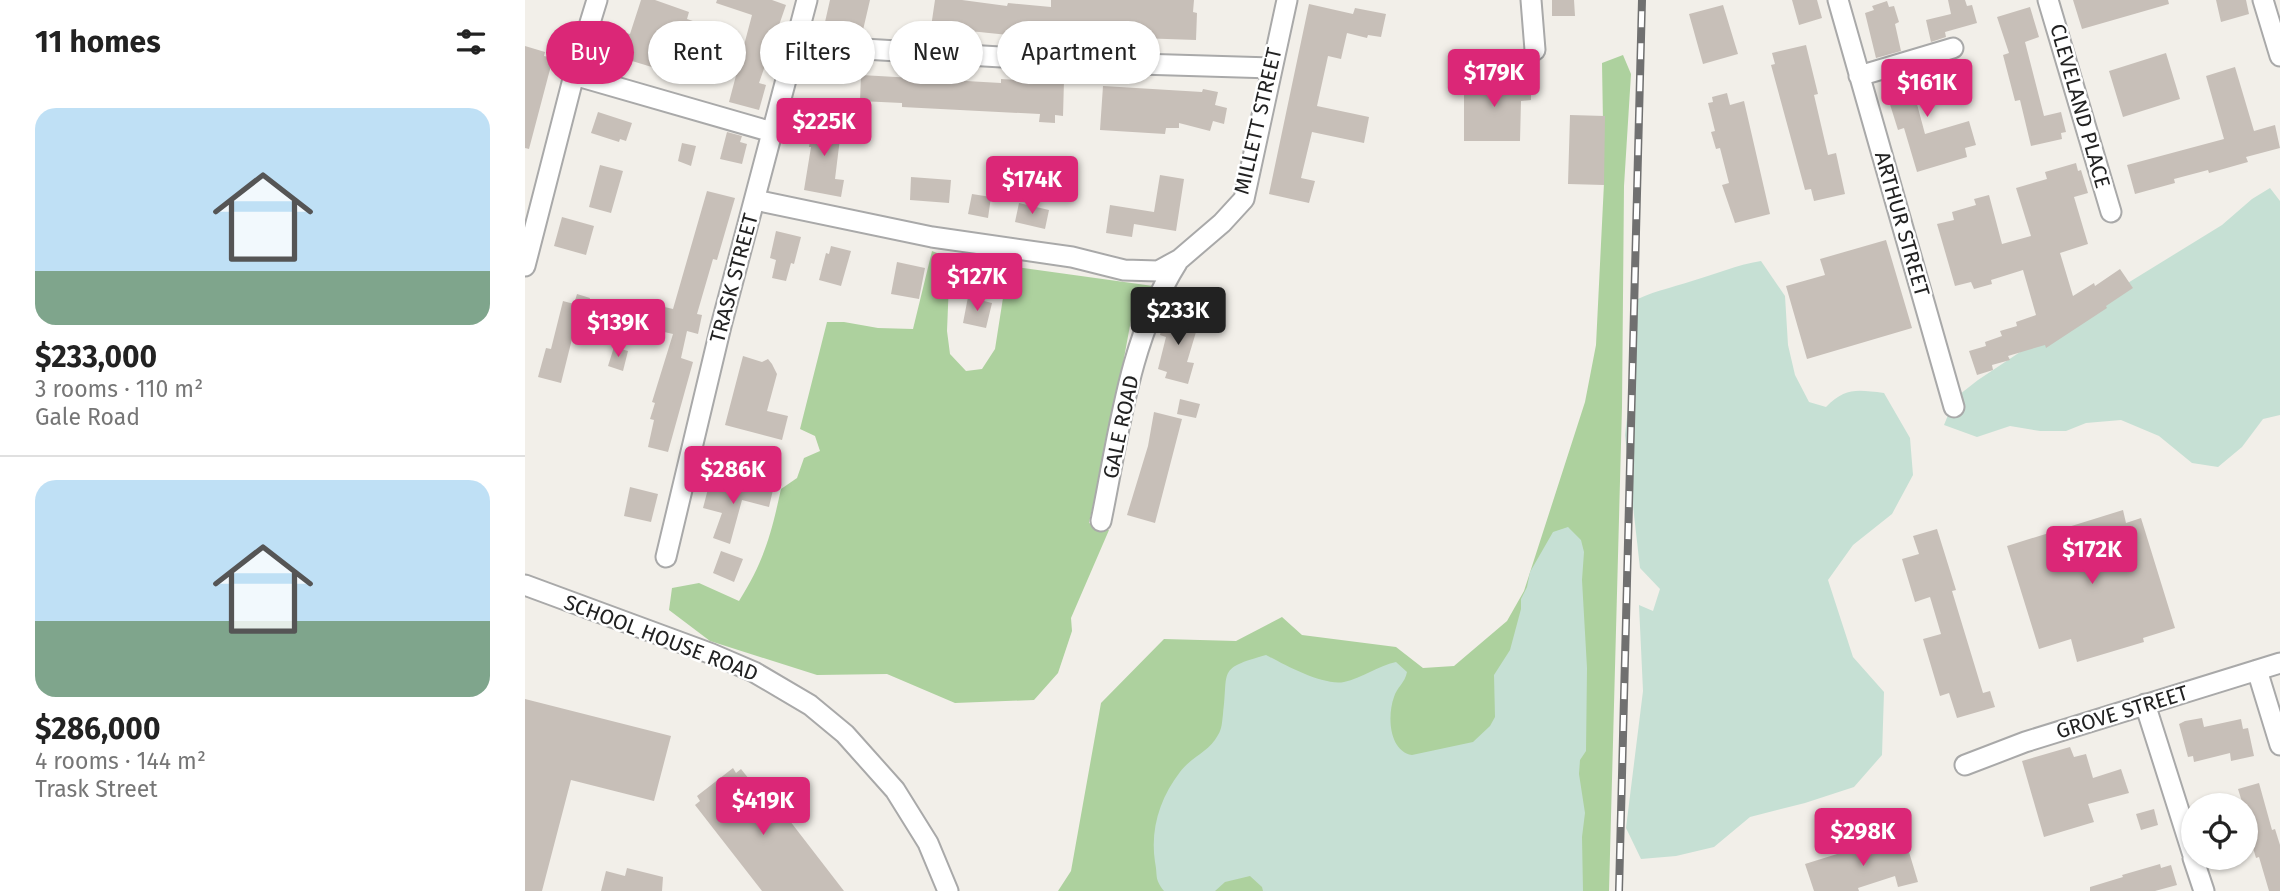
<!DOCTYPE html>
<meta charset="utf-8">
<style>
:root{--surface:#fff;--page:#f6f6f6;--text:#222;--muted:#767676;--line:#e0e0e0;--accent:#db2777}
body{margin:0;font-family:"Fira Sans",sans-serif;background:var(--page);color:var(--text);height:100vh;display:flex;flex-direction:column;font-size:26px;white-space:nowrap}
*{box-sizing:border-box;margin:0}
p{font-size:23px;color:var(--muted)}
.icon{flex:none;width:38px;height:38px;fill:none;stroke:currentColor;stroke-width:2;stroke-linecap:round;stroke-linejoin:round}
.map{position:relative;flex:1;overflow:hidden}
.details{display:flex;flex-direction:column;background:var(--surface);width:525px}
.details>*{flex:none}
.top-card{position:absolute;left:21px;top:21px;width:665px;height:63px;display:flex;gap:14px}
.tools{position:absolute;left:1656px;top:793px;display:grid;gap:14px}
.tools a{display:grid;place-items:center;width:77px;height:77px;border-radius:50%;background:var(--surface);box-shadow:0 2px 5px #0004;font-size:35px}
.price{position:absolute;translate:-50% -60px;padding:0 16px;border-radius:7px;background:var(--accent);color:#fff;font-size:23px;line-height:46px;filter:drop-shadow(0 2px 4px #0008)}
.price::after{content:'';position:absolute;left:50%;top:42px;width:21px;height:16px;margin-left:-10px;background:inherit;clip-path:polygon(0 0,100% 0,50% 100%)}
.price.selected{background:#222;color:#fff}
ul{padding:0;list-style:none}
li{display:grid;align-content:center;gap:14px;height:371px;padding:0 35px}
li+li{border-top:2px solid var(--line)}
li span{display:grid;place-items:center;height:217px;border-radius:21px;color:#555}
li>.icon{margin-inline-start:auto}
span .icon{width:126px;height:126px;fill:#fffc;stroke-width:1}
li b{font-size:30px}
h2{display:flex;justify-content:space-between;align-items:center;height:84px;padding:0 35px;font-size:30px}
.chip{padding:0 24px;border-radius:32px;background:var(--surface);box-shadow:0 2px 5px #0004;font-size:24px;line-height:63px}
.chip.selected{background:var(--accent);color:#fff}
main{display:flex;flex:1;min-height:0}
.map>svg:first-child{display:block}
.forest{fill:#add19e}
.wetland{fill:#c6e0d4}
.building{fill:#c7bfb8}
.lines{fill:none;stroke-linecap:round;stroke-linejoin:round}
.minor-casing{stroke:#a9a9a9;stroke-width:23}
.minor{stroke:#fff;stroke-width:19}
.rail-casing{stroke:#707070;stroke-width:8}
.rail{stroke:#fff;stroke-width:5;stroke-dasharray:16;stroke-linecap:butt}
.labels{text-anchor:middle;stroke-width:5;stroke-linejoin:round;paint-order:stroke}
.street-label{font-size:21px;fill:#222;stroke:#fff}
</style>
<main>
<section class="details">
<h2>11 homes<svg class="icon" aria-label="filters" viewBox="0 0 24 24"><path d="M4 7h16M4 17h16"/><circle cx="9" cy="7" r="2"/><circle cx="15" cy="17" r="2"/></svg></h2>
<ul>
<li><span style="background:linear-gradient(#bfe0f5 75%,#7fa58c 0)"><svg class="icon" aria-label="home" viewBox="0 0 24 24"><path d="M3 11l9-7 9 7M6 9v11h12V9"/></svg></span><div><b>$233,000</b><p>3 rooms · 110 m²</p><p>Gale Road</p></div></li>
<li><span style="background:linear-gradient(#bfe0f5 65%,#7fa58c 0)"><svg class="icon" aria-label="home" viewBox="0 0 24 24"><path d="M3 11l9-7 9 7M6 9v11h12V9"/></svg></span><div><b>$286,000</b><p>4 rooms · 144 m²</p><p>Trask Street</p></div></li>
</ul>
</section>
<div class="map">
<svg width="1755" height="891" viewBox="0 0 1755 891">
<rect width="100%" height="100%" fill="#f2efe9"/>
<path class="forest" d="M1098 55 1106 74 1099 186 1097 407 1084 891H533L546 871 576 703 639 639 711 641 757 617 777 635 871 647 898 668 929 666 982 621 999 591 1060 402 1071 345 1079 183 1077 63Z
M407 251 425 258 422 331 425 354 441 371 457 369 470 349 483 266 628 286 623 306 606 320 588 418 564 523 584 530 546 618 547 631 533 673 509 700 430 703 362 674 292 675 185 641 144 610 147 588 174 583 214 601C239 561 246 535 256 489L272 478 279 458 295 451 290 436 275 429 302 322H319L353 328 388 329Z"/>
<path class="wetland" d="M1745 188 1755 201V415L1738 419 1717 447 1693 467 1667 463 1634 436 1596 420 1561 423 1541 431H1515L1485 426 1452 437 1419 425 1430 398 1453 380 1554 313 1697 225 1727 199Z
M1236 261 1260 296 1263 345 1270 375 1284 402 1301 407C1321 387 1332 390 1359 393L1385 438 1388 475 1367 514 1328 545 1303 580 1328 657 1359 692 1357 755 1329 787 1280 803 1225 817 1189 847 1151 856 1116 859 1101 828 1118 691 1114 605 1128 611 1135 589 1115 568 1100 435 1108 365 1105 303C1124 292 1146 288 1167 281 1191 274 1211 265 1236 261Z
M1043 527 1056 540 1059 552 1057 580 1062 668 1061 751 1055 760 1054 774 1060 813 1057 837 1058 891H738L737 887 725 876 700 882 690 891H639C629 878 633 877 630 862 625 829 635 798 655 772 666 757 684 752 693 735 697 729 697 722 698 714 704 670 691 669 741 655 760 665 798 686 819 682 837 678 853 666 871 662L882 672C880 683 872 687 869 697 862 716 864 751 887 755L948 742 965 726 970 717 969 675 985 650 996 609V599L1002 587 1005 572 1028 532Z"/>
<path class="building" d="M116 0H130L164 12 162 19 191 29 186 44 141 29 130 68 94 57 101 33 105 34Z
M192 0H247L261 5 234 83 241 85 234 110 204 102 227 15 191 3Z
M305 0H345L338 30 300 22Z
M410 0H437L482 6 483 3 526 7V0H669L668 12 672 13 671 40 555 36V39L512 38 406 27Z
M1027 0H1049L1050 16H1027Z
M1267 0H1292L1297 18 1274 25Z
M1423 0H1440L1442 6 1447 5 1452 23 1420 32 1421 37 1406 42 1401 20 1426 14Z
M1548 0H1643L1644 4 1557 29Z
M1691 0H1721L1724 14 1696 22Z
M1362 1 1364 7 1369 6 1374 22 1370 24 1376 51 1351 58 1340 13 1349 10 1347 6Z
M784 4 828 14 830 8 861 14 856 37 843 35 842 38 822 33 816 59 803 56 792 106 844 117 839 143 787 132 776 178 790 181 784 203 744 194Z
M1198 5 1213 54 1178 64 1164 14Z
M1505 7 1514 37 1500 42 1519 116 1536 112 1541 132 1536 133 1537 139 1506 146 1495 100 1490 101 1478 55 1484 53 1472 17Z
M1281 45 1293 94 1289 95 1303 155 1311 153 1320 194 1289 201 1286 189 1280 190 1246 65 1250 64 1247 53Z
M0 46 20 52 19 56 28 58 4 149 0 148Z
M1641 53 1655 99 1598 117 1584 71Z
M1425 62 1431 83 1389 93 1400 134 1444 121 1451 145 1440 148 1442 157 1392 172 1379 128 1373 130 1358 82Z
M1710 67 1729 131 1750 125 1755 148 1721 157 1723 162 1684 173 1683 170 1649 179 1650 183 1610 194 1602 165 1699 139 1681 76Z
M336 75 476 83V79L509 81V79L539 80 538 116 530 115V123L514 122 515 114 377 107V103L335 101Z
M939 79H1006V100L996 101 995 141H939Z
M578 86 677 92 678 89 693 92 690 105 702 108 699 124 688 121 685 131 654 123V128H641L640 134 575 130Z
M1202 93 1205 105 1219 101 1245 214 1210 223 1197 185 1204 183 1195 148 1191 149 1186 132 1190 131 1183 103 1188 102 1187 97Z
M73 112 107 123 101 141 95 139 94 142 66 133Z
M1045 115 1080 116 1079 185 1043 184Z
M288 118 317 122 310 179 319 180 316 197 279 190 286 147H284Z
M202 132 217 136 215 142 222 144 217 164 195 159Z
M157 143 171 146 166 166 153 161Z
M1551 163 1553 171 1556 170 1563 193 1549 197 1563 244 1535 253 1548 296 1569 283 1570 286 1595 269 1608 288 1581 306 1582 308 1521 348 1520 345 1483 356 1485 360 1467 365 1468 370 1452 375 1444 351 1461 346 1460 342 1477 336 1475 331 1492 326 1491 322 1511 315 1498 270 1466 280 1467 284 1449 289 1446 282 1430 286 1412 224 1429 220 1427 212 1451 205 1449 199 1464 195 1477 244 1506 236 1491 188 1522 179 1520 172Z
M75 165 98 171 86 213 64 207Z
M635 175 659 179 651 231 609 224 607 237 581 233 585 205 629 212Z
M386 177 426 180 424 203 385 200Z
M182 191 210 198 192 260 188 259 172 314 177 315 173 334 162 331 156 358 168 362 143 452 123 447 129 420 125 419 130 403 127 402 148 334 126 329 131 305 148 309Z
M447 194 466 197 463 218 443 214Z
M494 203 524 210 520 229 490 222Z
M37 217 69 226 61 255 29 246Z
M251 231 276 237 269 264 266 263 261 281 247 278 251 260 245 258Z
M1361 240 1387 328 1282 359 1261 286 1300 275 1295 259Z
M306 246 326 251 316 286 294 280 301 253 304 254Z
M372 262 400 268 394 299 366 294Z
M52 294 65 298 55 341 47 339 36 383 13 377 21 348 26 349 38 301 49 304Z
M443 297 467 303 461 328 438 323Z
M641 312 674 322 662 362 669 363 663 384 640 378 642 372 633 369 641 337 635 335Z
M89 347 103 351 98 371 83 366Z
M218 356 237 362 243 359 247 364 252 374 242 411 263 416 257 440 200 425Z
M655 399 675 404 671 418 652 414Z
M629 412 657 419 630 523 602 515 623 446Z
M217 482 248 490 244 507 217 500 205 544 188 538 197 513 178 508 184 485 214 494Z
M105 487 133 494 126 522 99 516Z
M1598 510 1601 523 1616 518 1650 628 1618 638 1619 642 1552 662 1546 639 1514 649 1482 546Z
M1412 529 1431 590 1427 591 1458 693 1465 691 1470 707 1432 718 1424 693 1415 696 1398 639 1416 634 1405 597 1390 602 1377 559 1394 554 1388 536Z
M196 551 218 559 209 582 188 573Z
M0 699 146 736 129 801 46 780 17 891H0Z
M1677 718 1679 727 1716 719 1718 729 1723 728 1729 756 1706 761 1705 753 1669 762 1668 756 1663 757 1654 724 1660 721Z
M1545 747 1549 757 1561 754 1568 778 1596 769 1604 793 1563 804 1569 822 1519 837 1497 761Z
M208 768 211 773 216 769 236 794 241 790 319 891H237L170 805 175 801 172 796Z
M1734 783 1747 830 1750 829 1755 845V891H1744L1734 857 1731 858 1726 841 1720 805H1718L1713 789Z
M1629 809 1633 825 1616 830 1611 814Z
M1357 840 1359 848 1381 842 1393 882 1373 887 1370 876 1333 888 1334 891H1289L1280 864Z
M1635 864 1636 868 1646 865 1652 885 1630 891H1565V887L1598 877 1597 875Z
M102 868 138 877 137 891H76L81 871 100 876Z"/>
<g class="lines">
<defs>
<path id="minor" d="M1006 0 1010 50
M1313 0 1429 407
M1523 0 1586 212
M1738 0 1755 56
M270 45 581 63 747 68
M49 75 247 132
M1334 76 1428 48
M230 200 407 237 547 257 599 270 633 271 655 259 697 223 719 199 762 0
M0 266 49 75 72 0
M576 521C594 434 604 339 652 263
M141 557 196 326 282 0
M0 585 187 654 229 672 285 705 320 734 370 790 403 843 423 891
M1732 670 1755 745
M1620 704 1668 855
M1440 765 1500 742 1755 663
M1668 858 1679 891"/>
</defs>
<use href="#minor" class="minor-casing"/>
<use href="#minor" class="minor"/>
<defs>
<path id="rail" d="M1094 891 1117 0"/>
</defs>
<use href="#rail" class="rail-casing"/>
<use href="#rail" class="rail"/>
</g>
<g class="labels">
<g class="street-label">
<text transform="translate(1555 106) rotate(74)" y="7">CLEVELAND PLACE</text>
<text transform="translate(733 121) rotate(-77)" y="7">MILLETT STREET</text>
<text transform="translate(1377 224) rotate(74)" y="7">ARTHUR STREET</text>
<text transform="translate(209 278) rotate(-75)" y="7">TRASK STREET</text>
<text transform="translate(596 427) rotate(-78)" y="7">GALE ROAD</text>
<text transform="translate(136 638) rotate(21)" y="7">SCHOOL HOUSE ROAD</text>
<text transform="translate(1597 712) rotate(-17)" y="7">GROVE STREET</text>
</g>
</g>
</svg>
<div class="tools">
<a><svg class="icon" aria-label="locate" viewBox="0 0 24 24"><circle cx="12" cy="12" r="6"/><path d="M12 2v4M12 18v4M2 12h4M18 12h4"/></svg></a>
</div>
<b class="price" style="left:969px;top:109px">$179K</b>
<b class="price" style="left:1402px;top:119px">$161K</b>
<b class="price" style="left:299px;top:158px">$225K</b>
<b class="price" style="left:507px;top:216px">$174K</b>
<b class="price" style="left:452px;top:313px">$127K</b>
<b class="price selected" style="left:653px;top:347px">$233K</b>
<b class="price" style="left:93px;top:359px">$139K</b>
<b class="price" style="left:208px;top:506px">$286K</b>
<b class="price" style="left:1567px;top:586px">$172K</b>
<b class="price" style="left:238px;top:837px">$419K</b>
<b class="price" style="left:1338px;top:868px">$298K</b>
<div class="top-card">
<a class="chip selected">Buy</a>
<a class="chip">Rent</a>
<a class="chip">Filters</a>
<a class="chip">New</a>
<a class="chip">Apartment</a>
</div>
</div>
</main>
